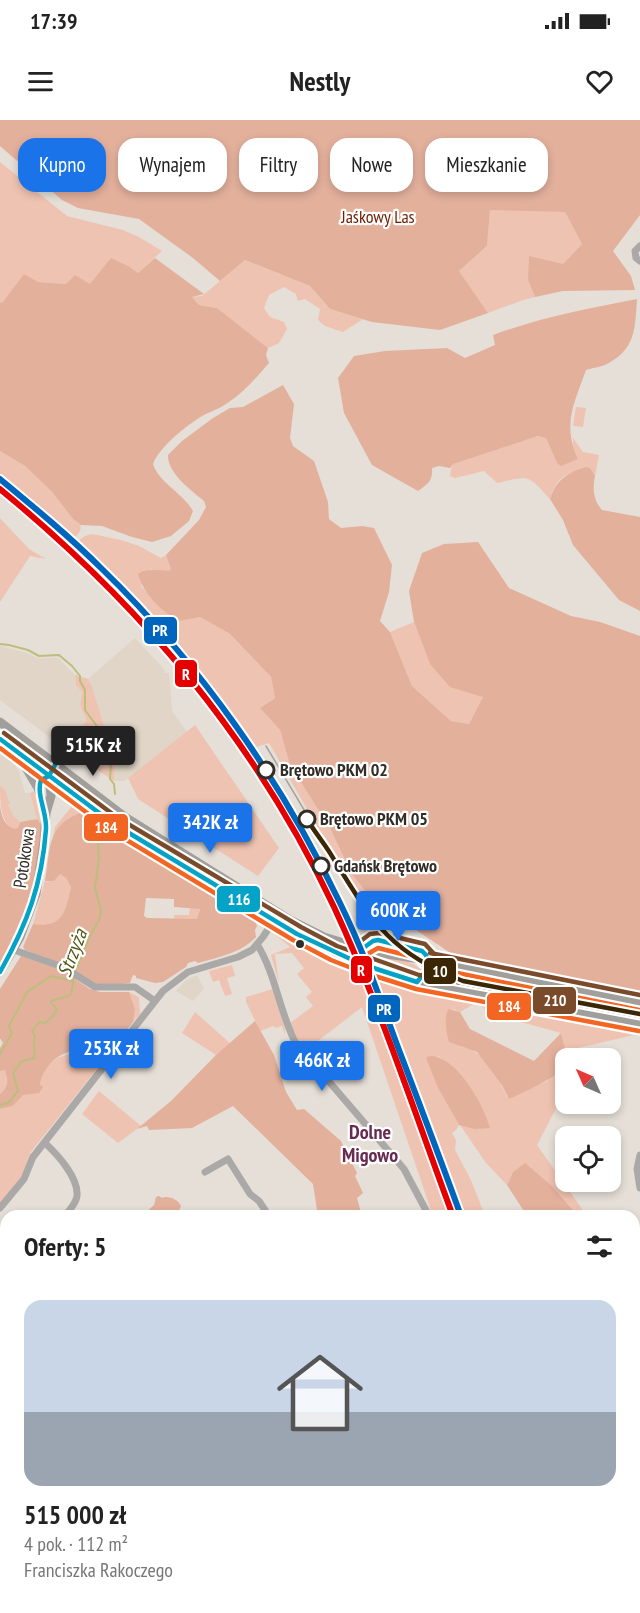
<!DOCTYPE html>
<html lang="pl">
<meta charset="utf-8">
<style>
:root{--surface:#fff;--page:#f2f2f2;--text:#222;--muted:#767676;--accent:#1a73e8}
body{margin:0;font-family:"PT Sans Narrow",sans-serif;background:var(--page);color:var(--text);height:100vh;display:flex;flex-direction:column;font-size:22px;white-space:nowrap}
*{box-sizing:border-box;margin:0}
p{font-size:20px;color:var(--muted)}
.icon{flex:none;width:33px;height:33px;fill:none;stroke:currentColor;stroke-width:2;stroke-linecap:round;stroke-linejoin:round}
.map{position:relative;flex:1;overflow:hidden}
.panel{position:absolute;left:0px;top:1090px;width:640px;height:404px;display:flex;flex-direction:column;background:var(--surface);border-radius:18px 18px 0 0;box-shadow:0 3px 9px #0003}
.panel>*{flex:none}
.top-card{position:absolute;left:18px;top:18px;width:604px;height:54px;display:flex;gap:12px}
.needle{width:39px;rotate:315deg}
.fabs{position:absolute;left:555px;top:928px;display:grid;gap:12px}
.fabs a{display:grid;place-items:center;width:66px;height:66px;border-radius:12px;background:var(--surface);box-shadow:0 3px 9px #0003;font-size:30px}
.price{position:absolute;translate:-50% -51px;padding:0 14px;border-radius:6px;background:var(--accent);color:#fff;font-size:20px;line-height:39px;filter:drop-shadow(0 2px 3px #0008)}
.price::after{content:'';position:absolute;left:50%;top:36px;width:18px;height:14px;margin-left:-9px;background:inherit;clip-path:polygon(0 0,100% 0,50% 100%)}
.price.current{background:#222;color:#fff}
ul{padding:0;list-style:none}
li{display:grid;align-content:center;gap:12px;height:318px;padding:0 24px}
li span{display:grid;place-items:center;height:186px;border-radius:18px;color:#555}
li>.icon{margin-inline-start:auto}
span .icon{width:108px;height:108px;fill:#fffc;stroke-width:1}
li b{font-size:26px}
h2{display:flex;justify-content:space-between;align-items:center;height:72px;padding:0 24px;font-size:26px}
.tag{padding:0 21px;border-radius:18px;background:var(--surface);box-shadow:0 3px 9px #0003;font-size:21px;line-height:54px}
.tag.current{background:var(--accent);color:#fff}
.status{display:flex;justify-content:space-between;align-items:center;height:42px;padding:0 30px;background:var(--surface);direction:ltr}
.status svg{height:16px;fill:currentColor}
header{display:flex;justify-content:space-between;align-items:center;height:78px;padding:0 24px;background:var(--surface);font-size:27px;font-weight:600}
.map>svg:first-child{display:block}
.built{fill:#e0d5c6}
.green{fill:#efc3b1}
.forest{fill:#e3b09c;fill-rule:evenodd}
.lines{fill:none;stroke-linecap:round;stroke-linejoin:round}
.stream{stroke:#bcbf7c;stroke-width:2}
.street{stroke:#aba9a7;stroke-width:7}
.secondary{stroke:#a09f9c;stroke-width:9}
.tram{stroke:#a5a39f;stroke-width:1.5}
.bus-1-casing{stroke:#fff;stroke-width:9}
.bus-2-casing{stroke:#fff;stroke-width:9}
.bus-3-casing{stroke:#fff;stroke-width:9}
.bus-1{stroke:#02a3c6;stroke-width:4.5}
.bus-2{stroke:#f26522;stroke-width:4.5}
.bus-3{stroke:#7a4b2a;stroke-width:4.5}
.rail-1-casing{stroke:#fff;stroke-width:10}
.rail-2-casing{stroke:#fff;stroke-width:10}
.rail-1{stroke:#0065bd;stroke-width:6}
.rail-2{stroke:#e50000;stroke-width:6}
.tram-1-casing{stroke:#fff;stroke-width:9}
.tram-1{stroke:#3b2706;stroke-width:4.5}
.stop-dot{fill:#fff;stroke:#302c26;stroke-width:3}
.bus-dot{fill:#302c26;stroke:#fff;stroke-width:2}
.labels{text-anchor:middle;stroke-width:4.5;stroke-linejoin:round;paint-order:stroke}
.park-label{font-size:18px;fill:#6c1e00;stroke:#fff}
.stop-label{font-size:18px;font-weight:bold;fill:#302c26;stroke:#fff;text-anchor:start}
.street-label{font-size:18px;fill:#302c26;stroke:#fff}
.water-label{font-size:20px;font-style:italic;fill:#525612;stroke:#fff}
.neighbourhood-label{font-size:20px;font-weight:bold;fill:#672b51;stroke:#fff}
.line-badge{stroke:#fff;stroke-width:2}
.badge-label{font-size:16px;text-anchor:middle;font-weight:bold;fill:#fff}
</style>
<div class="status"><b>17:39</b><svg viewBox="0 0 49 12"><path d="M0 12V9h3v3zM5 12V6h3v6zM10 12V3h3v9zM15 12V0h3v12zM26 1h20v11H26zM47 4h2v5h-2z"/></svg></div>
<header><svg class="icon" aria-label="menu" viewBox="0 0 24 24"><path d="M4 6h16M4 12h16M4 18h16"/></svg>Nestly<svg class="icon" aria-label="heart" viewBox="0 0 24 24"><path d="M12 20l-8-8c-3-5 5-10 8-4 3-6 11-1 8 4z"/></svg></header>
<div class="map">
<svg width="640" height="1493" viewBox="0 0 640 1493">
<rect width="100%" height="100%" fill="#e5dfd7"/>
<path class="built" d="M135 518 163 548 165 553H169L172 591 187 612 124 661H114V639L88 559Z
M0 526 28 533 37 538H58L75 555 76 564 82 572 80 585 87 601 59 624 0 580Z
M0 629 10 637 19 652 25 673H30L37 699 19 702 11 692 0 666Z
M197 855 204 869 193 881 176 871 186 860Z"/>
<path class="green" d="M0 42 67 96 123 110 139 117 162 131 138 153 130 147 90 164H66L38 162 2 183 0 182Z
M490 89 565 92 582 124 563 144 528 160 535 177 523 180 488 193 459 151 487 126Z
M245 140 310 166 330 189 363 199 343 212 325 206 318 200 320 189 305 179 298 181 296 174 284 167 269 175 264 188 270 197 284 202 287 209 279 223 268 228 217 188 199 185 192 177 202 176Z
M576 287 586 288 583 307 573 306Z
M538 316 546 317 557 343 578 339 573 327V318L583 332 599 335 595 356 590 349C568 352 557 355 550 379 528 355 530 355 497 363L484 351 455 358 450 356 452 344Z
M0 331 25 346 52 372 73 399 81 405 80 411 75 418 39 386 0 355Z
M0 398 29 429 46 439 30 436 0 482Z
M92 414 121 420 139 426 161 438 166 435 171 450 157 452 150 449 141 466 149 475 200 497 230 514 271 557 275 578 260 588 280 610 290 645 331 710 351 753 366 772 408 802 394 798 392 805 377 804 340 746 269 623 256 627C202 553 148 481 78 421L85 416Z
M414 502 430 544 483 577 469 604 451 601 412 566 390 512Z
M75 555 88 559 92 567 114 639V661L59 624 87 601 80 585 82 572 76 565Z
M195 605 279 728 258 756 138 679 128 658Z
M0 666 4 669 10 683 8 685 13 695 20 702 18 708 14 710C0 702 0 681 0 666Z
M34 671 41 704 37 699 30 673Z
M76 685 88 695 83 693C67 698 60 704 53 718L55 707 72 686Z
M60 754 66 758 71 767C65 791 64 808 33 804L45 761 48 762Z
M190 788H200L197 799H174V795H189Z
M278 812 297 823 296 826 300 829 302 826 361 850 452 1096H433L362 887 306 930 296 918 290 903 313 886 306 877 312 872 297 854 304 848 292 833 275 834 279 864 271 835 290 827 276 815Z
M366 834 408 841 424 851 416 853 369 840Z
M232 845 235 856 227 858 232 874 225 876 219 860 213 862 209 851Z
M434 845 640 887V892L464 858 433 847Z
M430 854 454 864 473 868 640 900 424 859Z
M375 855 407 869 474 883 472 885 460 892 452 889 461 927C465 928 471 929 475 932 490 940 501 962 507 977L547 961 565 944V952L561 954 565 971 537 1025 587 1096H578L552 1066 525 1044 513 1052 507 1065 486 1043 460 1005 474 1009C468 976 468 956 438 936V968L459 1005 456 1010 452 1013 456 1020 455 1030 471 1060 485 1096H465Z
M391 859 419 866 640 908V912L407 867Z
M273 869 285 909V915L282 906 276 908 273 906 260 911 246 882V877Z
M129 872 139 877 140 894 133 902 135 889Z
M480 884 640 916 634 915 565 931 561 913 488 893Z
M195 892 231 924 216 935 182 913Z
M77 933H84L100 945 30 1033 31 1035 22 1058 0 1085V989L13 986 23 975 40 965C42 944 57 935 77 933Z
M5 949C8 961 9 966 0 974V951Z
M99 971 141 1006 118 1023 82 994Z
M125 1488H175L169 1493H129Z"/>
<path class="forest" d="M0 0H640V95L613 131 631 156 635 170 563 171 535 177 528 160 529 136 563 144 582 124 565 92 490 90 487 126 459 151 488 193 440 210 372 202 330 189 310 166 245 140 220 161 193 138 139 99 78 88 62 80 0 26Z
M111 138 130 147 138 153 155 138 204 174 192 177 199 185 217 188 268 228 266 235 269 243C256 258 245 271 229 282 221 288 212 291 204 295 188 304 159 327 153 344 159 363 183 373 193 391L189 401 171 416 152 422 132 417 102 406 81 405 73 399 52 372 25 346 0 331V182L2 183 24 154 38 162 66 164 75 155 90 164Z
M637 179C635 209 636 230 605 245 600 247 592 248 586 250 574 284 562 304 578 339L561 346 557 343 546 318 538 316 453 344 450 348 439 346 432 348C433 361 428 364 418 371L372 345 344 293 338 258 354 236 385 231 447 228 465 238 495 225 493 215C542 197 587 189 637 179Z
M283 265 294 284 290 318 293 326 314 341 328 382 329 399 341 408 362 406 374 408 392 445 389 472 380 501 390 512 412 566 451 601 469 604 483 577 450 567 430 544 414 502 409 471 422 433 444 424 478 422 509 468 571 496 600 502 640 516V871L455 836 419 812 366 772 351 753 331 710 290 645 280 610 260 588 275 578 271 557 230 514 200 497 178 501C160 489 144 475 138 454 147 447 159 452 171 450L166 435 199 400 206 387 204 381C192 371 167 353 168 335L182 321 213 298 230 288 243 287Z
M586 347 590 348 595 356C592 370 594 381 602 390L640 397V491L619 480 573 425 563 400 550 379C556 360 567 353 586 347Z
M0 685C1 696 4 705 14 709L18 708 20 702 37 699 41 704C39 753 29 802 0 843Z
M83 692 214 769 253 797 257 806 255 810 256 817C241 833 219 837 198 843L195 841 188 843 186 847 163 862 155 863 136 858V856L133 855 130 863 106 866 93 864 63 844 25 830 23 827 33 804C64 808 65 791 71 767L66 758 60 754 54 761H45C51 727 46 705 83 692ZM146 778 174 779V787L200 789 197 799 147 798 144 796Z
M21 836 60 849 90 869 100 872H129L135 889 133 902 100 945C96 941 90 935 85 933 64 925 42 946 40 965L43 967 39 973 23 975 13 986 0 989V974C9 966 8 961 5 950L0 951V928L3 923 0 918V869Z
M448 889 460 892 470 909 534 941 561 913C563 923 569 936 565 945 559 957 522 973 509 979L502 965 477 932 449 922C446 910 444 901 448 889Z
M255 901 274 935 286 972 297 990 304 989 341 1021 357 1053 355 1056 363 1073 357 1078 362 1096H318L313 1064 233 986 192 1008 149 1010 147 1006 137 1009 171 981 216 935Z
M431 936C457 937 484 985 490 1008L474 1009 459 1005 438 968 427 940 426 937Z
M525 1043 552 1066 578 1096H527L507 1065 513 1052Z
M159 1076 162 1078C168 1075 179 1080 181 1086L179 1091H176L171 1096H142L154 1085 156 1077Z
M635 1162 640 1181V1301L635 1306Z
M5 1303 6 1305V1407L0 1399V1305Z
M175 1488H453L454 1493H169Z"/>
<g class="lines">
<path class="stream" d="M0 524 9 525 28 530 39 536 59 535 72 546 80 556V561L85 570V590L102 613 107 625 111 643 110 659 114 664 115 674
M0 934 12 913 9 906 27 872 51 856 73 861
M0 985 8 983 18 971 13 953 22 941 34 938C36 930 32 924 35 916L32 911 39 902 45 903 54 895 57 889 51 883V881L68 876 71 874 75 852 89 818 100 798 101 790 95 768 99 738 98 727 102 711
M150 1493 151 1488"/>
<path class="street" d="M640 126 635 131 636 138 640 141
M257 824C276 855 279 890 295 922L404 1049 429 1096
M14 830 63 847 95 867H135L155 881
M45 1023C57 1034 79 1058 77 1076 76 1084 69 1090 65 1096
M640 1035 637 1049 640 1068
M205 1052 228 1039 250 1074 259 1081 269 1096
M0 1088 24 1059 33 1037 163 871 188 852 238 837 252 830 263 817 274 800
M0 1186 6 1177
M0 1252 6 1250
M0 1301 6 1299
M634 1405 640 1411
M574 1493V1488"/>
<path class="secondary" d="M0 602 125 697 290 800 324 817 373 832 441 842 539 864 640 883
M0 619 114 704 193 750 297 814 334 833 361 844 417 862 640 904
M19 636 38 668 46 693
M0 852 20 817 36 774 44 721 46 693 51 676 49 656
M417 862 430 846 429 840"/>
<path class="tram" d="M266 626 331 735
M325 730 339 753"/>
<defs>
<path id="bus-1" d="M0 619 114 704 297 814 361 844 417 862
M362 829 373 821 378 820 422 831 426 835 430 846 417 862
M0 852C27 804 42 765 46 709 47 692 36 675 41 660L49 656 55 645"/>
<path id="bus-2" d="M0 628 110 710 293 820 331 840 359 851 416 869 639 911
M366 835 378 828 418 838 423 845
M428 847 639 890"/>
<path id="bus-3" d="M4 613 118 698 301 807 337 826 419 855 640 896
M358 823 370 814 379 813 425 824 435 835
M430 833 640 875"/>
</defs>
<use href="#bus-1" class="bus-1-casing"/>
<use href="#bus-2" class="bus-2-casing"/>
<use href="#bus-3" class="bus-3-casing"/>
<use href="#bus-1" class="bus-1"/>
<use href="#bus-2" class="bus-2"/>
<use href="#bus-3" class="bus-3"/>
<defs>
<path id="rail-1" d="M0 359C35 388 70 417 102 449 200 544 281 660 340 783 362 828 379 875 396 922 418 980 440 1038 461 1096"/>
<path id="rail-2" d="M0 369C142 486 255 620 334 787 380 886 415 994 453 1096"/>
</defs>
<use href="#rail-1" class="rail-1-casing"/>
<use href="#rail-2" class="rail-2-casing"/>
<use href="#rail-1" class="rail-1"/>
<use href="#rail-2" class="rail-2"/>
<defs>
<path id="tram-1" d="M307 699C314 711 323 722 330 733 371 799 387 832 463 861L640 894"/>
</defs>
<use href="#tram-1" class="tram-1-casing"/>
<use href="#tram-1" class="tram-1"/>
</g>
<g class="stop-dot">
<circle cx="266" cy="650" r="8"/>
<circle cx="307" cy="699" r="8"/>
<circle cx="321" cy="746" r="8"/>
</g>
<circle class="bus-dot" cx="300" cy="824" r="5"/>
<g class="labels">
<g class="park-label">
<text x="378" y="103">Jaśkowy Las</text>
</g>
<g class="stop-label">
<text x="280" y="656">Brętowo PKM 02</text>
<text x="320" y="705">Brętowo PKM 05</text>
<text x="334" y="752">Gdańsk Brętowo</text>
</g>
<g class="street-label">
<text transform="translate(24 738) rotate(-82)" y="6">Potokowa</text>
</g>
<g class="water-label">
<text transform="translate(72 833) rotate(-69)" y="7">Strzyża</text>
</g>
<g class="neighbourhood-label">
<text x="370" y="1019">Dolne<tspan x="370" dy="23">Migowo</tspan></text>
</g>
</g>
<g class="line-badge">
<rect x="143" y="496" width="35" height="29" rx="6" fill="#0065bd"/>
<rect x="174" y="539" width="24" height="29" rx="6" fill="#e50000"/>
<rect x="83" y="693" width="46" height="29" rx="6" fill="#f26522"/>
<rect x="216" y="765" width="45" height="28" rx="6" fill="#02a3c6"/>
<rect x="350" y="835" width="23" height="29" rx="6" fill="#e50000"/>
<rect x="423" y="837" width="34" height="28" rx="6" fill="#3b2706"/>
<rect x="532" y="866" width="45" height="29" rx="6" fill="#7a4b2a"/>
<rect x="486" y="872" width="46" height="29" rx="6" fill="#f26522"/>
<rect x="367" y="874" width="34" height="29" rx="6" fill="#0065bd"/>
</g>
<g class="badge-label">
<text x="160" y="516">PR</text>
<text x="186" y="560">R</text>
<text x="106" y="713">184</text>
<text x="239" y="785">116</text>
<text x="361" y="856">R</text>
<text x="440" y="857">10</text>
<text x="555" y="886">210</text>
<text x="509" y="892">184</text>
<text x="384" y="895">PR</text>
</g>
</svg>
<div class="fabs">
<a><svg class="needle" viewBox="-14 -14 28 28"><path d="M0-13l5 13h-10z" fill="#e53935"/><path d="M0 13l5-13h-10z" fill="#767676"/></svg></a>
<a><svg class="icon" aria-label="locate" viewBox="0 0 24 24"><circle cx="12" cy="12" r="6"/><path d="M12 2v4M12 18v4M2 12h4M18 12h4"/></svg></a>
</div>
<b class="price current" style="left:93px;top:657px">515K zł</b>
<b class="price" style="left:210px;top:734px">342K zł</b>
<b class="price" style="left:398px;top:822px">600K zł</b>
<b class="price" style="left:111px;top:960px">253K zł</b>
<b class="price" style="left:322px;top:972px">466K zł</b>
<div class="top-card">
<a class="tag current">Kupno</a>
<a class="tag">Wynajem</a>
<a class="tag">Filtry</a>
<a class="tag">Nowe</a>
<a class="tag">Mieszkanie</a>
</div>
<section class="panel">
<h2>Oferty: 5<svg class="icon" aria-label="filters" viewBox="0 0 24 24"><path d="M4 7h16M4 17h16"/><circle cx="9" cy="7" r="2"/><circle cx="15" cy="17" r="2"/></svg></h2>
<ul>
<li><span style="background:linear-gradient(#c9d6e8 60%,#9aa5b1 0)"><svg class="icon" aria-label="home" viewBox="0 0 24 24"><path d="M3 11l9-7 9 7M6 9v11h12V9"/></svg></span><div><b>515 000 zł</b><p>4 pok. · 112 m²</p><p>Franciszka Rakoczego</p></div></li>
</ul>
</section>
</div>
